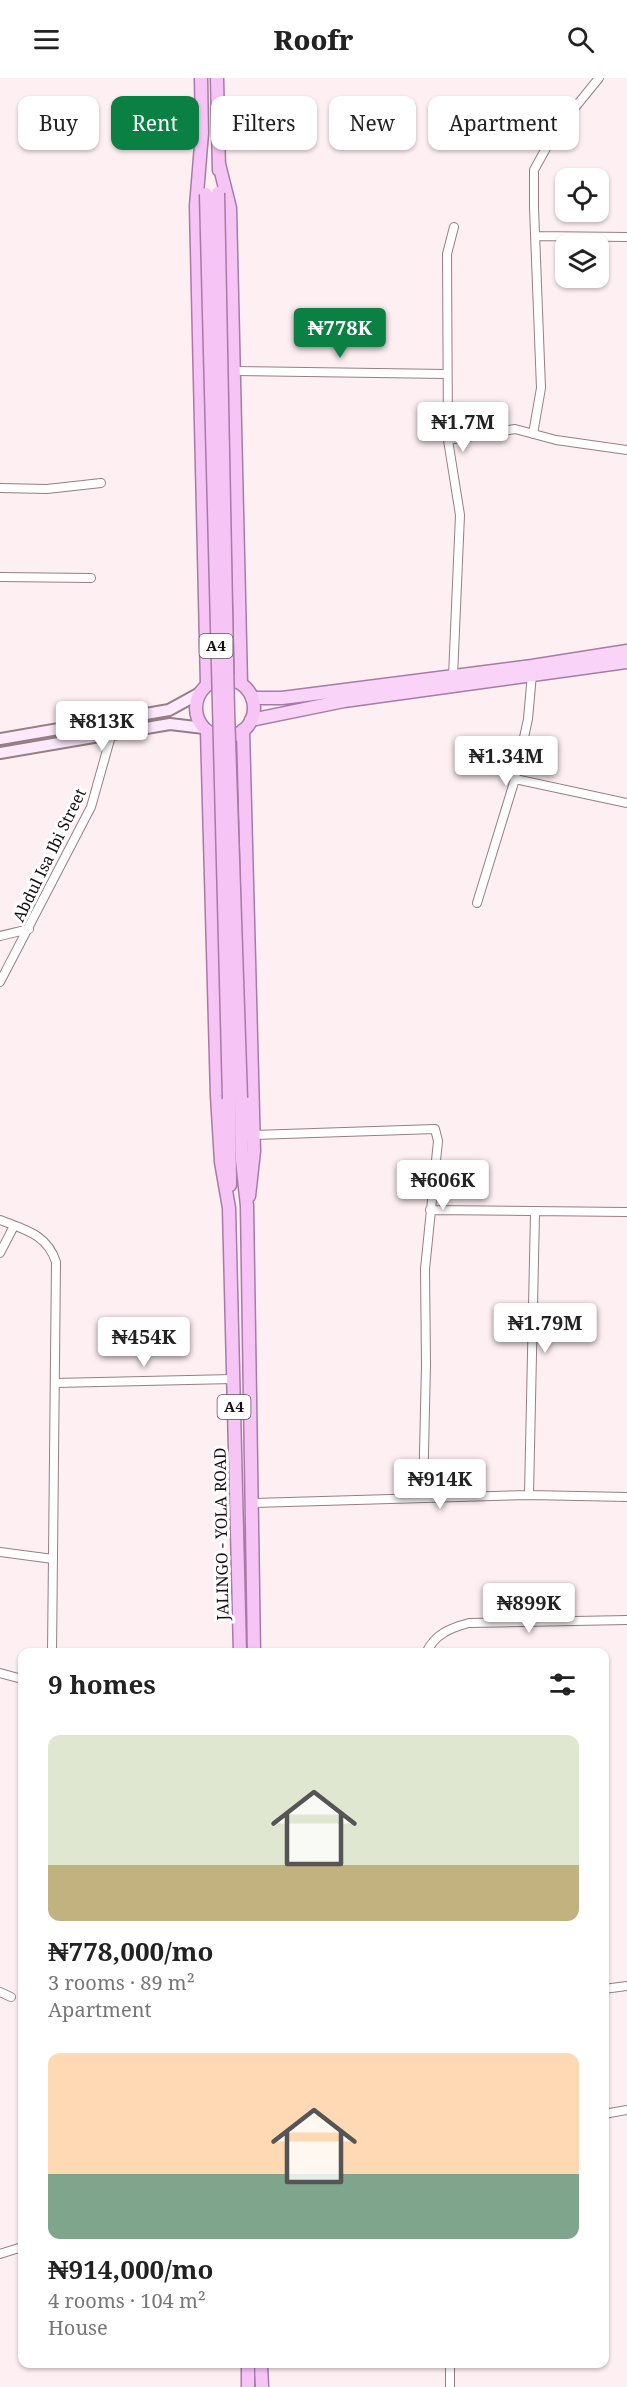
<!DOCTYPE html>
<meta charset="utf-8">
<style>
:root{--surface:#fff;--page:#f2f2f2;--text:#222;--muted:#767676;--accent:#0b8043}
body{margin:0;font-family:"Noto Serif",serif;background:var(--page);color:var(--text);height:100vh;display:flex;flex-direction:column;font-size:22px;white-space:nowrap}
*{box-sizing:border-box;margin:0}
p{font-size:20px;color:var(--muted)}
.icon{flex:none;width:33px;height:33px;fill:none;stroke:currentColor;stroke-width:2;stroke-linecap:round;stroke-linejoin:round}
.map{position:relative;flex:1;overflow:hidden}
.details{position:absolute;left:18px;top:1570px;width:591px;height:720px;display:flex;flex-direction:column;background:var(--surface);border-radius:12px;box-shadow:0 2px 4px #0004}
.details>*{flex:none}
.banner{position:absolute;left:18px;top:18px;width:591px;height:54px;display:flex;gap:12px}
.controls{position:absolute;left:555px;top:90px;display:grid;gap:12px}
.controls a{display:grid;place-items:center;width:54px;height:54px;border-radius:12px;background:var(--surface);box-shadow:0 2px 4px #0004;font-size:30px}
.price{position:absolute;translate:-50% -51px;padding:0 14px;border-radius:6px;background:#fff;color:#222;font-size:20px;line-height:39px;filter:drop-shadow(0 2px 3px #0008)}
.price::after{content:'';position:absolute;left:50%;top:36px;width:18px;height:14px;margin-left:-9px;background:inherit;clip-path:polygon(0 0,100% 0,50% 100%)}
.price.on{background:var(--accent);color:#fff}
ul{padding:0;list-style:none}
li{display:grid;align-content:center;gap:12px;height:318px;padding:0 30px}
li span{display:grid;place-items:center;height:186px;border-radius:12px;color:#555}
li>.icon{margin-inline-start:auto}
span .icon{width:108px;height:108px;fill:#fffc;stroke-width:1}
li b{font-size:26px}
h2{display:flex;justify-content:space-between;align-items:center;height:72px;padding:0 30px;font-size:26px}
.tag{padding:0 21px;border-radius:12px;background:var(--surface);box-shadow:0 2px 4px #0004;font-size:21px;line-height:54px}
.tag.on{background:var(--accent);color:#fff}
header{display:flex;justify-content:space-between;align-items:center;height:78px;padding:0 30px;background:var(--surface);font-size:27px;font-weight:800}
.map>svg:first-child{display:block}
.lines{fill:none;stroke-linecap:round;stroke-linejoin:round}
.minor-casing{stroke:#957f85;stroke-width:10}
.secondary-casing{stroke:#957f85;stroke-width:14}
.primary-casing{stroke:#a77ba5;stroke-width:15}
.trunk-casing{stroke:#a77ba5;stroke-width:15}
.minor{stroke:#fff;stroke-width:8}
.secondary{stroke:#fce9fc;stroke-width:10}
.primary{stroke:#f9d3f8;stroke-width:12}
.trunk{stroke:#f7c4f6;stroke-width:12}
.trunk-bridge-casing{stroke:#a77ba5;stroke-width:15;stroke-linecap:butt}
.trunk-bridge{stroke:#f7c4f6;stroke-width:12}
.labels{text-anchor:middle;stroke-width:6;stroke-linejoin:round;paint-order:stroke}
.shield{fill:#fff;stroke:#5c5658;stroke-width:1.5}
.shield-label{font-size:15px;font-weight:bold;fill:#160e11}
.street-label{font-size:16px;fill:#160e11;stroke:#fff}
</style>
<header><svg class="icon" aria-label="menu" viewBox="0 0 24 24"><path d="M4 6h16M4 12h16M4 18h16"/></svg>Roofr<svg class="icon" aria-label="search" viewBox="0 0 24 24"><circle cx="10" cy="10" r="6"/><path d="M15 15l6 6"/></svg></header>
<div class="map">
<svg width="627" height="2309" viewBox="0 0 627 2309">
<rect width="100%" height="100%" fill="#feeff3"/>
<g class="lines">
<defs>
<path id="minor" d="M536 158 627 159
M234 293 446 296
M533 356 541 310 534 130V92L555 54 599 0
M448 362 515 351 556 362 627 372
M0 410 47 411 101 405
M0 499 91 500
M532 596 528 641 515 701 627 725
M453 598 460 437 448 362 447 176 454 149
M477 825 515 701
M0 858 29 851
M0 904 91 729 111 658
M253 1057 435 1051 438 1063 425 1191 426 1286 423 1419
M430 1132 627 1134
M0 1142C25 1152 47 1156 56 1184L52 1575
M0 1175 14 1148
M55 1305 233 1301
M529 1417 535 1135
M253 1425 529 1417 627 1419
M0 1474 53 1481
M426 1575C435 1556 450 1550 469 1545L627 1542
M0 1595 22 1601
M604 1911 627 1908
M0 1914 11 1919
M604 2036 627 2032
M0 2176 22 2169
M450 2286V2309"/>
<path id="secondary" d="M0 661 169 632 200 615
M0 675 170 646 204 650"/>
<path id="primary" d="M252 620H282L532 588 627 573
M251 642 344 623 627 584"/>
<path id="trunk" d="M201 0 202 55 196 128 207 607
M217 0 219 92
M219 86 230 130 241 606
M196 630a29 29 0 1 1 58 0a29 29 0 1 1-58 0Z
M243 652 254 1073 249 1118
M207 653 217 1018 221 1084 229 1130 240 1575
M241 1020 242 1082 247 1128 254 1575
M229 1021 230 1107
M248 2286V2309
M261 2286 262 2309"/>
</defs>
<use href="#minor" class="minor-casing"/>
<use href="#secondary" class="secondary-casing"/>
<use href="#primary" class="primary-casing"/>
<use href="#trunk" class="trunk-casing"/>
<use href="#minor" class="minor"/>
<use href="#secondary" class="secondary"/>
<use href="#primary" class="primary"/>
<use href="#trunk" class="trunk"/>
<defs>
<path id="trunk-bridge" d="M218 115 228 633 241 1020
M206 116 229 1021"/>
</defs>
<use href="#trunk-bridge" class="trunk-bridge-casing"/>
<use href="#trunk-bridge" class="trunk-bridge"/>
</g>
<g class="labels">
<g class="shield">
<rect x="199.5" y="556" width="33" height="24" rx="4.5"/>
<rect x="217.5" y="1317" width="33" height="24" rx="4.5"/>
</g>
<g class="shield-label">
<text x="216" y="573">A4</text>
<text x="234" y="1334">A4</text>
</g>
<g class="street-label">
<text transform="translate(49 777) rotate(-64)" y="6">Abdul Isa Ibi Street</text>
<text transform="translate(221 1456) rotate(-91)" y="6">JALINGO - YOLA ROAD</text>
</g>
</g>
</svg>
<div class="controls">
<a><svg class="icon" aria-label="locate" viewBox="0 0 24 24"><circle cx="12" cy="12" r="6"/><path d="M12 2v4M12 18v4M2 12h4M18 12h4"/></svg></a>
<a><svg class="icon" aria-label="layers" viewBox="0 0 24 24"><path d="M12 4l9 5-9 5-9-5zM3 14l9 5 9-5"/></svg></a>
</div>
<b class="price on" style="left:340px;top:281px">₦778K</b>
<b class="price" style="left:463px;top:375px">₦1.7M</b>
<b class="price" style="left:102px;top:674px">₦813K</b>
<b class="price" style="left:506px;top:709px">₦1.34M</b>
<b class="price" style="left:443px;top:1133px">₦606K</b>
<b class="price" style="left:545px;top:1276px">₦1.79M</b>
<b class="price" style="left:144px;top:1290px">₦454K</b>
<b class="price" style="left:440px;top:1432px">₦914K</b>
<b class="price" style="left:529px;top:1556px">₦899K</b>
<div class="banner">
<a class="tag">Buy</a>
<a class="tag on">Rent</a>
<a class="tag">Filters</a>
<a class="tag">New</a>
<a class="tag">Apartment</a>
</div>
<section class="details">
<h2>9 homes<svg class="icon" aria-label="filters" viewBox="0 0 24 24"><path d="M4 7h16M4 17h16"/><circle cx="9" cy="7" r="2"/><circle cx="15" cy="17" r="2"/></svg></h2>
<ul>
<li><span style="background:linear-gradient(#dfe7d0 70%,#c2b280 0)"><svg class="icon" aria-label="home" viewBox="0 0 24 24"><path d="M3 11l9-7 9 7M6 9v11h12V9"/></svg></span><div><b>₦778,000/mo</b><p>3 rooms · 89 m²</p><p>Apartment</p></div></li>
<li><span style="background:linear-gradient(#ffd9b3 65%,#7fa58c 0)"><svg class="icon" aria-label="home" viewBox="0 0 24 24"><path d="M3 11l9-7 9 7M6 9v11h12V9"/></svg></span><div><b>₦914,000/mo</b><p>4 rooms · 104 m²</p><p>House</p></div></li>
</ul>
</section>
</div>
